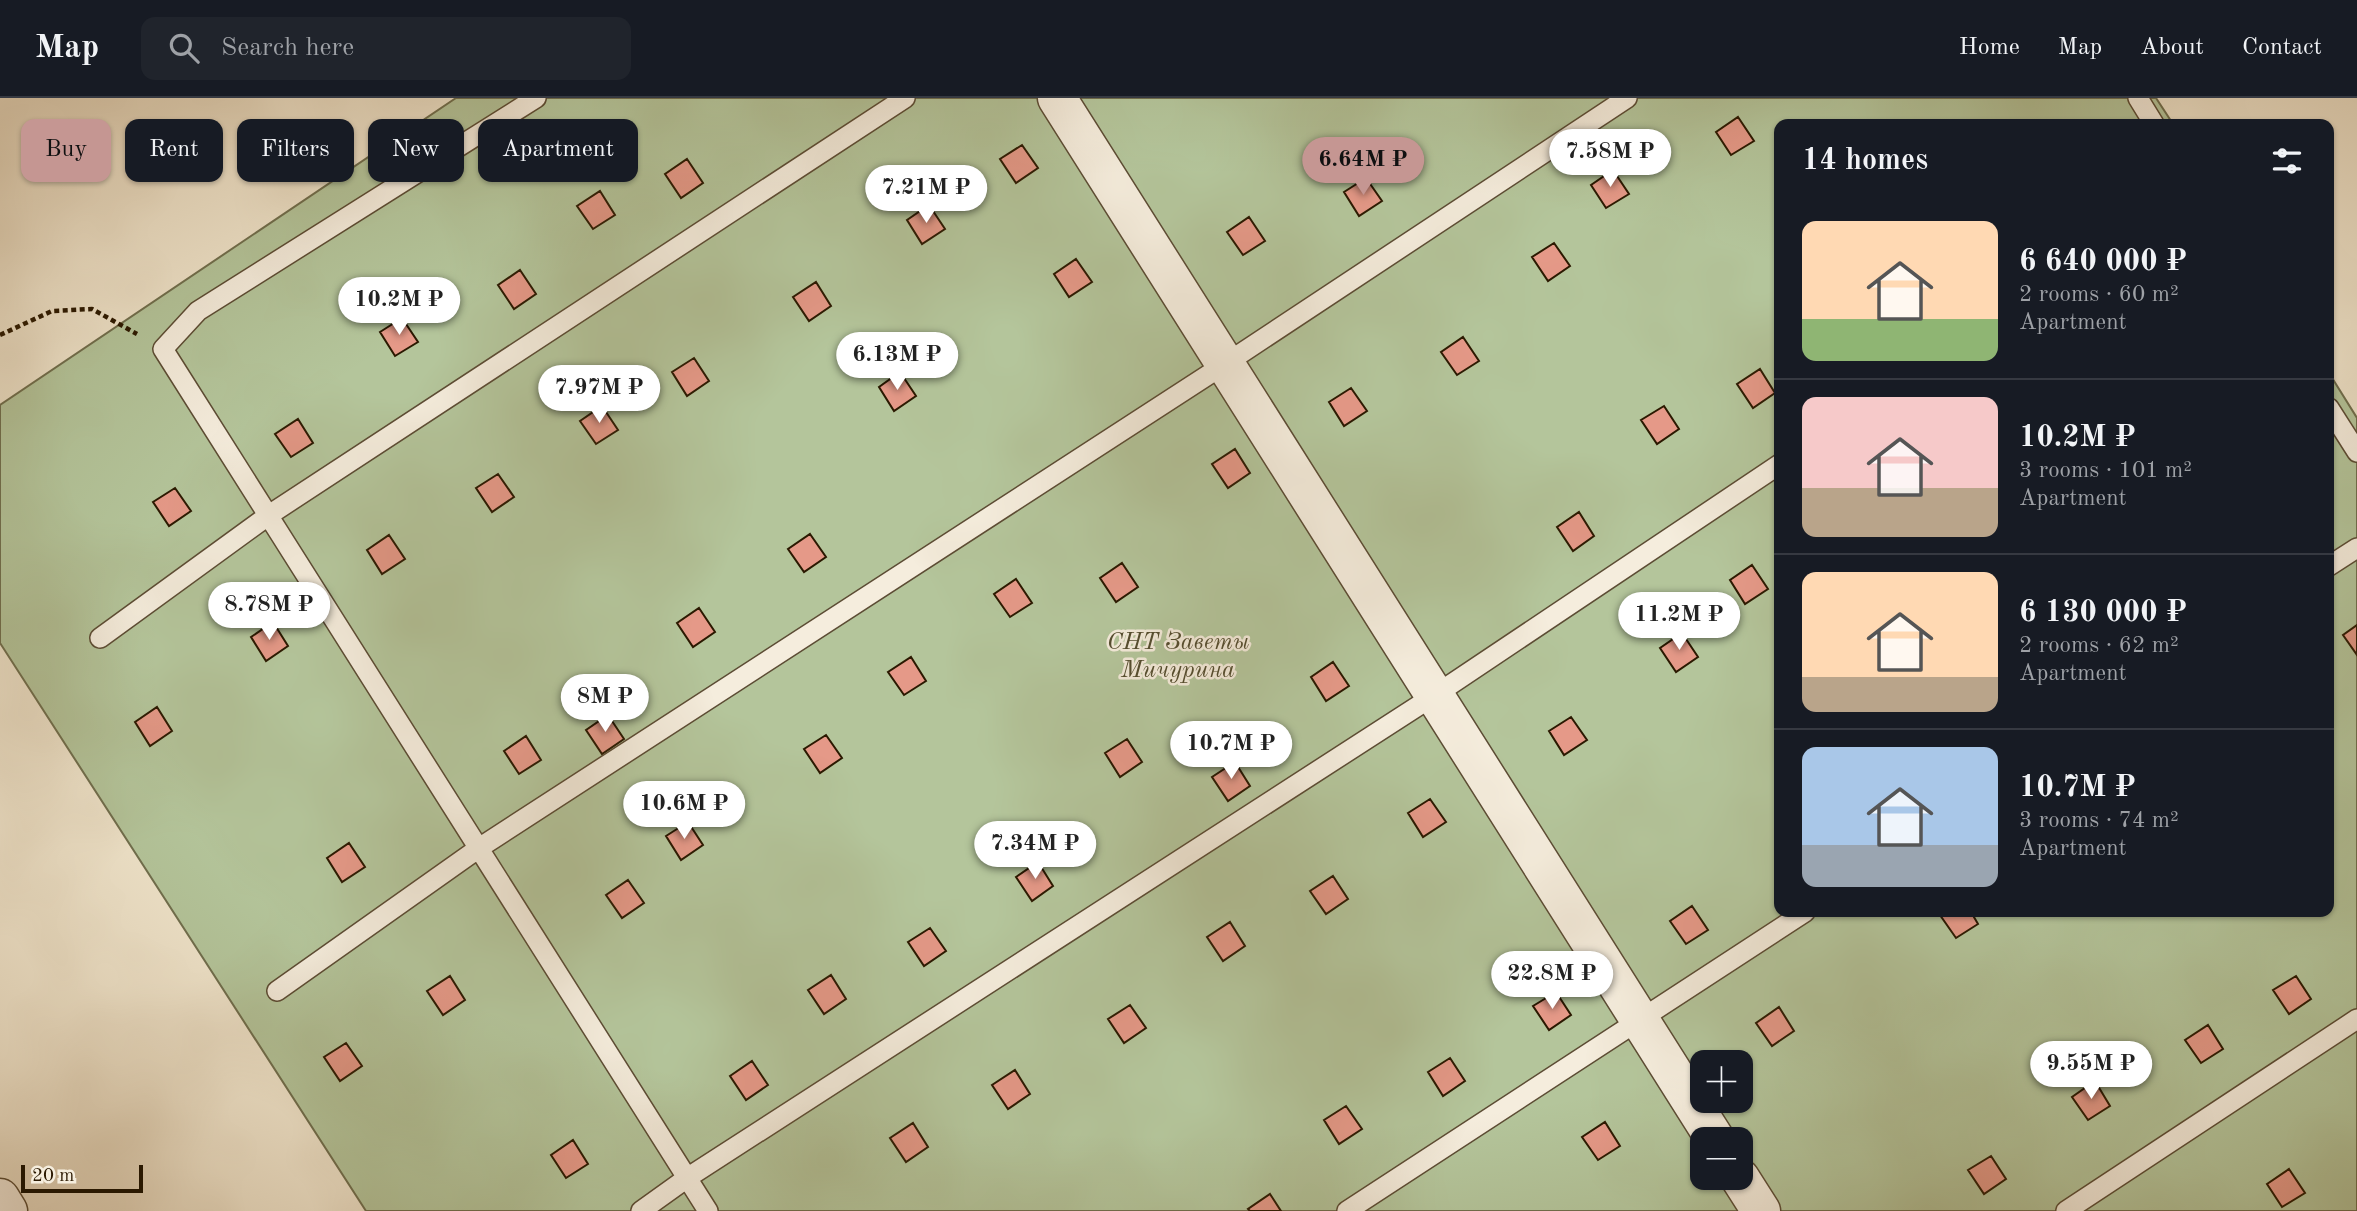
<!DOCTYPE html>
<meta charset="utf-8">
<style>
:root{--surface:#171b24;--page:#20242c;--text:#f1f3f6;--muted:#9ea1a6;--line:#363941;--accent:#c59692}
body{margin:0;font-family:"Old Standard TT",serif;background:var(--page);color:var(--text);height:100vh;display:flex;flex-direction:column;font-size:26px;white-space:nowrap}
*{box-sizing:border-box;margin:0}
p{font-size:23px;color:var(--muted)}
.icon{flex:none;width:38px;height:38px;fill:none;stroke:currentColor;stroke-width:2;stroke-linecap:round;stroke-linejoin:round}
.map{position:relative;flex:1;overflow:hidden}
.details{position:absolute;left:1774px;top:21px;width:560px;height:798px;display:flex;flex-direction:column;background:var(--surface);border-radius:14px;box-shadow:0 2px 5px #0004}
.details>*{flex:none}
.guide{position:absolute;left:21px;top:21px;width:665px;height:63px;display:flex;gap:14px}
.fabs{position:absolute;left:1690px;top:952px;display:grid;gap:14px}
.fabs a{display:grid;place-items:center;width:63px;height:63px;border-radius:14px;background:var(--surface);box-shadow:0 2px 5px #0004;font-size:35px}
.scale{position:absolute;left:21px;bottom:18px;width:122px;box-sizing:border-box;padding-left:7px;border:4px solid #2b1901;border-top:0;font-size:19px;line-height:24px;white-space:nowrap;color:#2b1901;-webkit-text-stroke:5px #f5eddd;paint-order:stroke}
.price{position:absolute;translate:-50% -60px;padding:0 16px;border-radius:24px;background:#fff;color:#222;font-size:23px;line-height:46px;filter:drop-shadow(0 2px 4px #0008)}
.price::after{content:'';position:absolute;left:50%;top:42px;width:21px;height:16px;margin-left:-10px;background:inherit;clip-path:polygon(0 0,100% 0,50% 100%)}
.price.current{background:var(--accent);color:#111}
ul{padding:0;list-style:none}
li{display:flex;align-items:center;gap:21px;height:175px;padding:0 28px}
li+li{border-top:2px solid var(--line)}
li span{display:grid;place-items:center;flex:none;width:196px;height:140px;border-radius:14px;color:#555}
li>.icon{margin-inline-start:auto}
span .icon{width:84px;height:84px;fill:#fffc;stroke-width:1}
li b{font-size:30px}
h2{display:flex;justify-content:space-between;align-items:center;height:84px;padding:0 28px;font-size:30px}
.pill{padding:0 24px;border-radius:14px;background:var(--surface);box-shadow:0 2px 5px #0004;font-size:24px;line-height:63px}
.pill.current{background:var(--accent);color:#111}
header{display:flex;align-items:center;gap:42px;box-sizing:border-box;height:98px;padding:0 35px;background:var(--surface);border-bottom:2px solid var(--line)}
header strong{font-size:33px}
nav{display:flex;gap:38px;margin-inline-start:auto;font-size:24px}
.search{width:490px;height:63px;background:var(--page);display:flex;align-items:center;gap:18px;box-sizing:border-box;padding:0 24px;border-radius:14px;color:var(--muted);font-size:26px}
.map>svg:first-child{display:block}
.green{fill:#b4c59b;stroke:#706f4e;stroke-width:2;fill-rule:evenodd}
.building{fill:#e59988;stroke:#2b1901;stroke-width:2}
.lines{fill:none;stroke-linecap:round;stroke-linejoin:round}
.service-casing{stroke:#5c4c34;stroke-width:22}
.minor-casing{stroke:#5c4c34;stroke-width:41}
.path{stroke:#2b1901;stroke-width:4.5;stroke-dasharray:5 3.5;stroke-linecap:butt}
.service{stroke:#f5eddd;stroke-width:19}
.minor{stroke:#f5eddd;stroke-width:38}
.labels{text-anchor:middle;stroke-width:5;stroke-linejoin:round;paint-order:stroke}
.park-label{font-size:24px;font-style:italic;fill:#544d2f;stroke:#f5eddd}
</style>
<header>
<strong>Map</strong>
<div class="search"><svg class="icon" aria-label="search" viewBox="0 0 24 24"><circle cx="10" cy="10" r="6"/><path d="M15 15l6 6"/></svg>Search here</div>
<nav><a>Home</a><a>Map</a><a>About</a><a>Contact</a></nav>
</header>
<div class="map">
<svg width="2357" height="1113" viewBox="0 0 2357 1113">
<rect width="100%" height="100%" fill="#efe4cb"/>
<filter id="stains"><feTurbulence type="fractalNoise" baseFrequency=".00286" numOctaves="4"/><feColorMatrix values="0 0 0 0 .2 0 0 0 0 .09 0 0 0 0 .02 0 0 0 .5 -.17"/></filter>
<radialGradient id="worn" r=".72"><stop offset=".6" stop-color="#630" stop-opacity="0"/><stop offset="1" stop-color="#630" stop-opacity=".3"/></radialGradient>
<path class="green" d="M456 0H2156L2173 26H1780V814H2329V275L2357 320V1113H366L0 545V307ZM1703 964H1741V1003H1703ZM1703 1041H1741V1080H1703Z"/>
<path class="building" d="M1738 19 1754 43 1731 57 1716 34Z
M1022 47 1038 70 1016 85 1000 61Z
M687 61 703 85 681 100 665 76Z
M1613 72 1629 96 1606 110 1591 87Z
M1366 80 1382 103 1359 118 1344 94Z
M600 93 615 117 593 131 577 108Z
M929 107 945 131 922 146 907 122Z
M1249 119 1265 143 1243 157 1227 134Z
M1554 145 1570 168 1548 183 1532 159Z
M1076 161 1092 184 1069 199 1054 176Z
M520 172 536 196 514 211 498 187Z
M816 184 831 208 809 223 793 199Z
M402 220 418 244 395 258 380 234Z
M1463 239 1479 263 1457 277 1441 254Z
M694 260 709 283 687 298 672 274Z
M1760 271 1775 295 1753 310 1737 286Z
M900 274 916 298 894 313 879 289Z
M1351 290 1367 313 1344 328 1329 304Z
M602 308 618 332 596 346 580 323Z
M1664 308 1679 331 1657 346 1641 322Z
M298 321 313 345 291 359 275 336Z
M1235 351 1250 375 1228 390 1212 366Z
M498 376 514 399 492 414 476 390Z
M175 390 191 413 169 428 153 404Z
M1579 414 1594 438 1573 453 1557 429Z
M810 436 826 459 804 474 788 451Z
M389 437 405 461 382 476 367 452Z
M1122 465 1138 489 1116 504 1100 480Z
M1752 467 1768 491 1745 506 1730 482Z
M1016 481 1032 505 1010 519 994 496Z
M699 510 715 534 693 549 677 525Z
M273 524 288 548 266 563 251 539Z
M2357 527V557L2343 537Z
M1682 535 1698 559 1676 574 1660 550Z
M911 559 926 583 904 597 888 574Z
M1333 564 1349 588 1326 603 1311 579Z
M157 609 172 633 150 648 135 624Z
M608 617 624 641 602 656 586 632Z
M1571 619 1587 642 1564 657 1549 633Z
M826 637 842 660 820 675 804 651Z
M526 638 541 662 519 676 504 653Z
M1127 641 1142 664 1120 679 1105 655Z
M1235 664 1250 688 1228 703 1212 679Z
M1430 701 1446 724 1423 739 1408 715Z
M688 724 703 747 681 762 666 738Z
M349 745 365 769 342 784 327 760Z
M1038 764 1053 788 1032 803 1016 779Z
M1333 778 1348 801 1326 816 1310 793Z
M628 782 644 805 622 820 606 797Z
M1692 808 1708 832 1686 846 1670 823Z
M1945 814H1971L1978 826 1956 840 1940 817Z
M1230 824 1245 848 1223 863 1207 839Z
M930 830 946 853 924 868 908 844Z
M831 877 846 901 824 916 808 892Z
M450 878 465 902 443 917 427 893Z
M2296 878 2311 901 2289 916 2273 892Z
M1556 894 1571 917 1549 932 1533 908Z
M1130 907 1146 930 1124 945 1108 921Z
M1779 909 1794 933 1772 948 1756 925Z
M2208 927 2223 951 2201 965 2185 942Z
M346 945 362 968 340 983 324 959Z
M1450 960 1465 983 1443 998 1428 974Z
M752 963 768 987 746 1002 730 978Z
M1015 972 1030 996 1008 1011 992 987Z
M2095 983 2110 1008 2088 1022 2072 999Z
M1346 1008 1362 1031 1339 1046 1324 1022Z
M1605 1024 1620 1048 1598 1062 1582 1039Z
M913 1025 928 1049 906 1064 890 1040Z
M573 1042 588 1066 566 1080 551 1057Z
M1991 1058 2006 1081 1984 1096 1968 1072Z
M2289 1071 2305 1095 2282 1109 2267 1086Z
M1270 1096 1281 1113H1250L1248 1111Z"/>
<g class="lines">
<defs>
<path id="service" d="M536 0 198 213 163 251 708 1113
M2138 0 2154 26
M2329 310 2357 354
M2329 468 2357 450
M100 540 269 417 905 0
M277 893 479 750 1225 266 1627 0
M641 1113 687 1080 1435 597 1780 366
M1347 1113 1805 814
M2066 1113 2357 921"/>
<path id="minor" d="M1057 0 1715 1041
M1740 1080 1761 1113
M0 1100 8 1113"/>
</defs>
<use href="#service" class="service-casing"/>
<use href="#minor" class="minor-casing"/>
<path class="path" d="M0 237 52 213 92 211 137 236"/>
<use href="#service" class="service"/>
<use href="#minor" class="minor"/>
</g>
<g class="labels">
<g class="park-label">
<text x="1178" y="551">СНТ Заветы<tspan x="1178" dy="28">Мичурина</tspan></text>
</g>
</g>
<rect width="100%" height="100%" filter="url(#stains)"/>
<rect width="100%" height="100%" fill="url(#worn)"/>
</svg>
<div class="fabs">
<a>+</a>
<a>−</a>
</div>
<div class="scale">20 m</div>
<b class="price" style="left:1610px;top:91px">7.58M ₽</b>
<b class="price current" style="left:1363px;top:99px">6.64M ₽</b>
<b class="price" style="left:926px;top:127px">7.21M ₽</b>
<b class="price" style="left:399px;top:239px">10.2M ₽</b>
<b class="price" style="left:897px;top:294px">6.13M ₽</b>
<b class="price" style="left:599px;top:327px">7.97M ₽</b>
<b class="price" style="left:269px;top:544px">8.78M ₽</b>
<b class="price" style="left:1679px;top:554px">11.2M ₽</b>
<b class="price" style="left:605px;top:636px">8M ₽</b>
<b class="price" style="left:1231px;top:683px">10.7M ₽</b>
<b class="price" style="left:684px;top:743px">10.6M ₽</b>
<b class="price" style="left:1035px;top:783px">7.34M ₽</b>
<b class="price" style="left:1552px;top:913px">22.8M ₽</b>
<b class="price" style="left:2091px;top:1003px">9.55M ₽</b>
<div class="guide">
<a class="pill current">Buy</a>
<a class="pill">Rent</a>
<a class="pill">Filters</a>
<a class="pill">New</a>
<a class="pill">Apartment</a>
</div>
<section class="details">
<h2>14 homes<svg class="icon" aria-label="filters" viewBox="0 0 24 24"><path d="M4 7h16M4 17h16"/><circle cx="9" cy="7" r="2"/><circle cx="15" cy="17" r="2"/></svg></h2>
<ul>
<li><span style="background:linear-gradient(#ffd9b3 70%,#8fb573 0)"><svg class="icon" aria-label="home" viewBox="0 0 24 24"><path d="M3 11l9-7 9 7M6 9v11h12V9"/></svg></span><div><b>6 640 000 ₽</b><p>2 rooms · 60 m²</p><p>Apartment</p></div></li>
<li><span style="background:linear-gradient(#f6c9c9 65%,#b9a48a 0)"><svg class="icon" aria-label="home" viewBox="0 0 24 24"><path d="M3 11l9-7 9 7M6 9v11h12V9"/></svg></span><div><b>10.2M ₽</b><p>3 rooms · 101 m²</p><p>Apartment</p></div></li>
<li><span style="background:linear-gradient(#ffd9b3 75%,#b9a48a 0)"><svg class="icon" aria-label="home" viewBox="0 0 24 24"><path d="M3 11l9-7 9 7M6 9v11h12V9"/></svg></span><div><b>6 130 000 ₽</b><p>2 rooms · 62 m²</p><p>Apartment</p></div></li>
<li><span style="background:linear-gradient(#a9c7e8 70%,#9aa5b1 0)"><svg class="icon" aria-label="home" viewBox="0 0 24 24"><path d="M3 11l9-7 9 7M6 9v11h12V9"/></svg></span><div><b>10.7M ₽</b><p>3 rooms · 74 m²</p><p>Apartment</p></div></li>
</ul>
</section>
</div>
